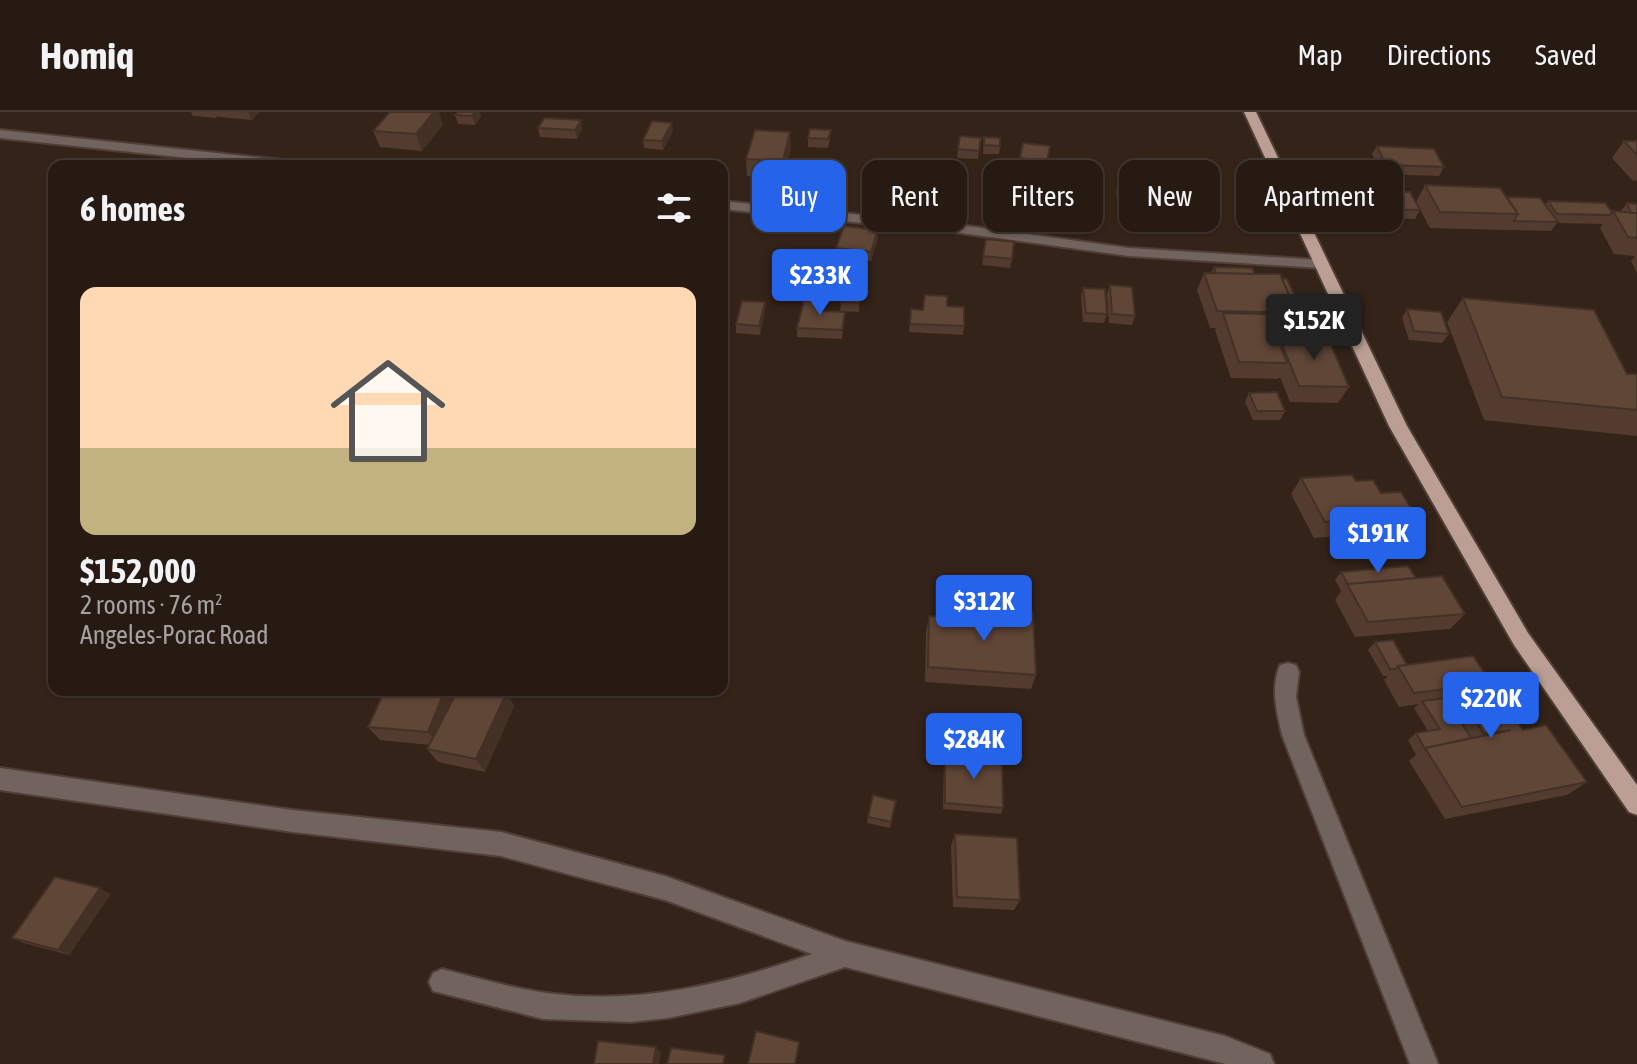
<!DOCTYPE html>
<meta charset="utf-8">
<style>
:root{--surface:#271a13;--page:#332721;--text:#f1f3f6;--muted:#a4a1a0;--line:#433833;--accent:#2563eb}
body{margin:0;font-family:"Asap Condensed",sans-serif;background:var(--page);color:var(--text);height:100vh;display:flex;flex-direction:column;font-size:30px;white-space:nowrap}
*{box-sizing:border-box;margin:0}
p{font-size:26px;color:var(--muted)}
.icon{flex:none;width:44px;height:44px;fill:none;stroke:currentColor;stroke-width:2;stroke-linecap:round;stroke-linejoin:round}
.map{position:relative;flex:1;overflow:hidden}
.drawer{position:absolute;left:48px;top:48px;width:680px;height:536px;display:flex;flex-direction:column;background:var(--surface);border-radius:16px;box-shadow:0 2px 6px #0004,0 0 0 2px var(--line)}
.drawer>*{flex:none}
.banner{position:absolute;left:752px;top:48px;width:760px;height:72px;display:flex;gap:16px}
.price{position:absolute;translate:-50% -68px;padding:0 18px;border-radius:8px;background:var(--accent);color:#fff;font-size:26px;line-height:52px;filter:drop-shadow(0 2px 4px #0008)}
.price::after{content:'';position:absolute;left:50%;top:48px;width:24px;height:18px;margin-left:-12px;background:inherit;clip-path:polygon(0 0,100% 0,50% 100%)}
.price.active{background:#222;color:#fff}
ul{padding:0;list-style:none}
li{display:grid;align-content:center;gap:16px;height:424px;padding:0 32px}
li span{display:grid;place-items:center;height:248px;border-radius:16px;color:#555}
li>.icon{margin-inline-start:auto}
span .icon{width:144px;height:144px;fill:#fffc;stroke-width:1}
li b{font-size:34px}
h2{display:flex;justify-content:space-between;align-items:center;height:96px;padding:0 32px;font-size:34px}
.pill{padding:0 28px;border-radius:16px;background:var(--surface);box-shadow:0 2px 6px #0004,0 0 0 2px var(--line);font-size:28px;line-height:72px}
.pill.active{background:var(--accent);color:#fff}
header{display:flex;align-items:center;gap:48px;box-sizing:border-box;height:112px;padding:0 40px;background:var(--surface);border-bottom:2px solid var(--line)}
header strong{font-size:38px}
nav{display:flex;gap:44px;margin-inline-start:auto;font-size:28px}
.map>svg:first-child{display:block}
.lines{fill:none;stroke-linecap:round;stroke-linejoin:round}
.lane-casing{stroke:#4f3f36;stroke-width:4}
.street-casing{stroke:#4f3f36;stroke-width:4}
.primary-casing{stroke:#4f3f36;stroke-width:4}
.lane{fill:#71635e;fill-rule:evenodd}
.street{fill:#71635e;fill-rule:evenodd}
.primary{fill:#bb9f94;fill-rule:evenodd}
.wall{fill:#533c2f}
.shaded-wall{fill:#433126}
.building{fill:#604637;stroke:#433126;stroke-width:2}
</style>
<header>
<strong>Homiq</strong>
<nav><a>Map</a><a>Directions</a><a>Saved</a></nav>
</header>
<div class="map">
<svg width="1637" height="952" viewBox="0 0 1637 952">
<rect width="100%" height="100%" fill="#342319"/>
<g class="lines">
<defs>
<path id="lane" d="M1288 551 1296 553 1299 560 1296 585 1304 623 1438 952H1410L1282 623C1277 600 1270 576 1280 553Z
M0 656 293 698 501 720 665 764 845 829 1225 924 1270 942 1274 952H1226L845 855 740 891 668 906 631 910 543 907 433 879 429 870 433 861 442 857C479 866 517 878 555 882 643 892 730 871 812 842L665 788 501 744 293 720 0 678Z"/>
<path id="street" d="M0 18 301 50 308 54H264L0 26Z
M722 89 953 112 1129 136 1321 148 1328 152 1321 156 1129 144 953 120 722 97Z"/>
<path id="primary" d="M1244 0H1256L1407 314 1528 521 1637 673V703L1629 700 1514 533 1389 314Z"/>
</defs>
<use href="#lane" class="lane-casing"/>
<use href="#street" class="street-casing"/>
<use href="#primary" class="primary-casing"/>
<use href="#lane" class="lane"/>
<use href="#street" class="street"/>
<use href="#primary" class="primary"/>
</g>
<path class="wall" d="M191 0H259L252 8 219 5 218 4 216 6 193 4Z
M458 0H480L481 4 475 13 458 12 455 3Z
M443 13 422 39 380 35 373 19Z
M538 16 582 17 577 27 540 25Z
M673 19 663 38 644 36 643 28Z
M790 20 791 36 784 66 747 64 746 47Z
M960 24 981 26 978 47 957 46Z
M984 25 1000 34 999 42H983Z
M808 26H830L828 36 808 35Z
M1624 29H1637V69L1632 68 1612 46Z
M1023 31 1050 34 1046 58 1018 55Z
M1377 34 1444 55 1439 64 1382 62 1372 42Z
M1120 63 1172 100 1167 117 1121 114 1116 80Z
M1425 73 1507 85 1545 93 1548 89 1612 100 1613 99 1620 100 1627 91 1637 92V161L1631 149 1635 144 1614 142 1600 116 1603 112 1557 111 1551 119 1430 116 1416 90Z
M1340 78 1420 98 1415 107 1344 105 1336 87Z
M878 118V127L871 149 836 145V136Z
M986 127 1012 147 1010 156 982 153Z
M1214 155 1282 166 1296 186 1293 191 1297 201 1292 210 1319 226 1349 275 1338 291 1290 290 1280 265 1278 267 1231 266 1215 218 1216 216H1210L1197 178 1204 161H1211Z
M856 158 852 176 828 174V165Z
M1110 173 1135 204 1132 213 1109 211 1107 182Z
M1083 176 1107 202 1104 211 1083 210 1081 184Z
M860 180 859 200 840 199 841 190Z
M1463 186 1627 262H1637V324L1484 308 1447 210Z
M765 190V199L760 223 736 221V212Z
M947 194 964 214 963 223 909 220 911 197 923 198Z
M1407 197 1449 222 1442 231 1409 228 1402 206Z
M823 199 844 209 842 227 797 225V216Z
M1249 281 1285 299 1280 308H1253L1245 290Z
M1301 366 1356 369 1381 381 1415 403 1402 419 1314 426 1291 382Z
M1341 460 1416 466 1465 502 1450 517 1355 525 1335 488 1341 479 1335 468Z
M996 497 1036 563 1031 577 925 570 926 519 929 504 993 508Z
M1375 530 1407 553 1473 544 1523 618 1587 670 1567 683 1445 707 1409 649 1416 643 1408 628 1416 621 1428 619 1414 596 1419 592 1399 595 1384 568 1388 564H1383L1368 538Z
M507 580 514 594 485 660 438 650 427 637 430 633 380 628 368 615Z
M945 642 1003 696 1001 702 943 697 944 649Z
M896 689 890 716 867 711 868 705Z
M955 722 1020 788 1014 798 953 795 951 734Z
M111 782 69 843 24 831 12 826Z"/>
<path class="shaded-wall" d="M248 0H259L252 8Z
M434 0H439L443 13 422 39 416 22Z
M475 0H480L481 4 475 13 472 4Z
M581 8 582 17 577 27 575 18Z
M672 11 673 19 663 38 662 29Z
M790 20 791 36 784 66 783 49Z
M878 118V127L871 149V140Z
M765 190V199L760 223 759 214Z
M445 578H460L438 633 428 620Z
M507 580 514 594 485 660 476 647Z
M100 776 111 782 69 843 58 838Z
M656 935 661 941 659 952H653Z"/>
<path class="building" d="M390 0H434L416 22 373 19Z
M458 0H475L472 4 455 3Z
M544 6 581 8 575 18 538 16Z
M652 9 672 11 662 29 643 28Z
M810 17 831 18 828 27 808 26Z
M755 18 790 20 783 49 746 47Z
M960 24 981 26 979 39 958 37Z
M984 25 1000 26V34L984 33Z
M1624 29H1637V43Z
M1023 31 1050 34 1047 49 1020 46Z
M1377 34 1434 37 1444 55 1386 53Z
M1120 63 1164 65 1172 100 1126 98Z
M1425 73 1500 76 1518 102 1440 100Z
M1340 78 1410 80 1420 98 1349 96Z
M1507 85 1540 86 1558 110 1514 109 1518 102Z
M1548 89 1605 91 1612 100 1610 103 1557 102Z
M1627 91 1637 92V101H1631Z
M1613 99 1637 101V126L1628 125Z
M844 114 878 118 871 140 836 136Z
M986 127 1014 130 1012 147 983 144Z
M833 147 857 149 853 167 828 165Z
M1214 155 1252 156 1255 162 1216 161Z
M1204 161 1280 162 1297 201 1217 199Z
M1282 166 1287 167 1296 186H1290Z
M1110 173 1132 175 1135 204 1112 202Z
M1083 176 1105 177 1107 202 1086 201Z
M842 179 860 180 859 191 841 190Z
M925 183 947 184V194L964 195V214L910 212 911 197 923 198Z
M1463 186 1594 198 1627 262H1637V298L1502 285Z
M804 188 823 190 821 199 845 200 842 218 797 216Z
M742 189 765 190 759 214 736 212Z
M1407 197 1441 200 1449 222 1414 219Z
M1223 201 1268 202 1287 251 1239 250Z
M1271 210 1312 211 1319 226 1279 225 1278 228Z
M1279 225 1328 226 1349 275 1299 274Z
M1277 280 1285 299H1257L1249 281Z
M1352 363 1356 369 1373 368 1381 381 1401 380 1415 403 1325 410 1301 366Z
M1408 454 1416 466 1348 472 1341 460Z
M1442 464 1465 502 1368 510 1347 472Z
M996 497 1033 500 1036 563 928 555 929 504 996 509Z
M1393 528 1407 553 1398 554 1396 557H1390L1375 530Z
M1473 544 1523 618 1546 613 1587 670 1462 695 1425 636 1511 618 1484 622 1454 576 1414 581 1398 554Z
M385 578H445L428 620 368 615Z
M458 578H496L507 580 476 647 427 637Z
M1446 586 1471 626 1425 636V637L1416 621 1440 617 1422 589Z
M945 642 1002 647 1003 696 945 691Z
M873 683 896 689 891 710 868 705Z
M955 722 1017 726 1020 788 957 785Z
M55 765 100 776 58 838 12 826Z
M756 919 799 930 795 952H748Z
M598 929 656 935 653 952H594Z
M671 936 725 943 723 952H667Z"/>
</svg>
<b class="price" style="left:820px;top:205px">$233K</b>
<b class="price active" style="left:1314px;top:250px">$152K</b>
<b class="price" style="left:1378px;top:463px">$191K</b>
<b class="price" style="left:984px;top:531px">$312K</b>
<b class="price" style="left:1491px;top:628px">$220K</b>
<b class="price" style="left:974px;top:669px">$284K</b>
<div class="banner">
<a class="pill active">Buy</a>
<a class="pill">Rent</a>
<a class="pill">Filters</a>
<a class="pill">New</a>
<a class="pill">Apartment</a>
</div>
<section class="drawer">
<h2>6 homes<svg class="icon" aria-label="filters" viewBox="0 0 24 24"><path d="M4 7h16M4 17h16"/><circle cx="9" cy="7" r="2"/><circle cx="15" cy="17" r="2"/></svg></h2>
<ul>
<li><span style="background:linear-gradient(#ffd9b3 65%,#c2b280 0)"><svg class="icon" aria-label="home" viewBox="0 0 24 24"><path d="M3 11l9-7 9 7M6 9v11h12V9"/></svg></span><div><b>$152,000</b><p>2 rooms · 76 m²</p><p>Angeles-Porac Road</p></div></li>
</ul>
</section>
</div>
